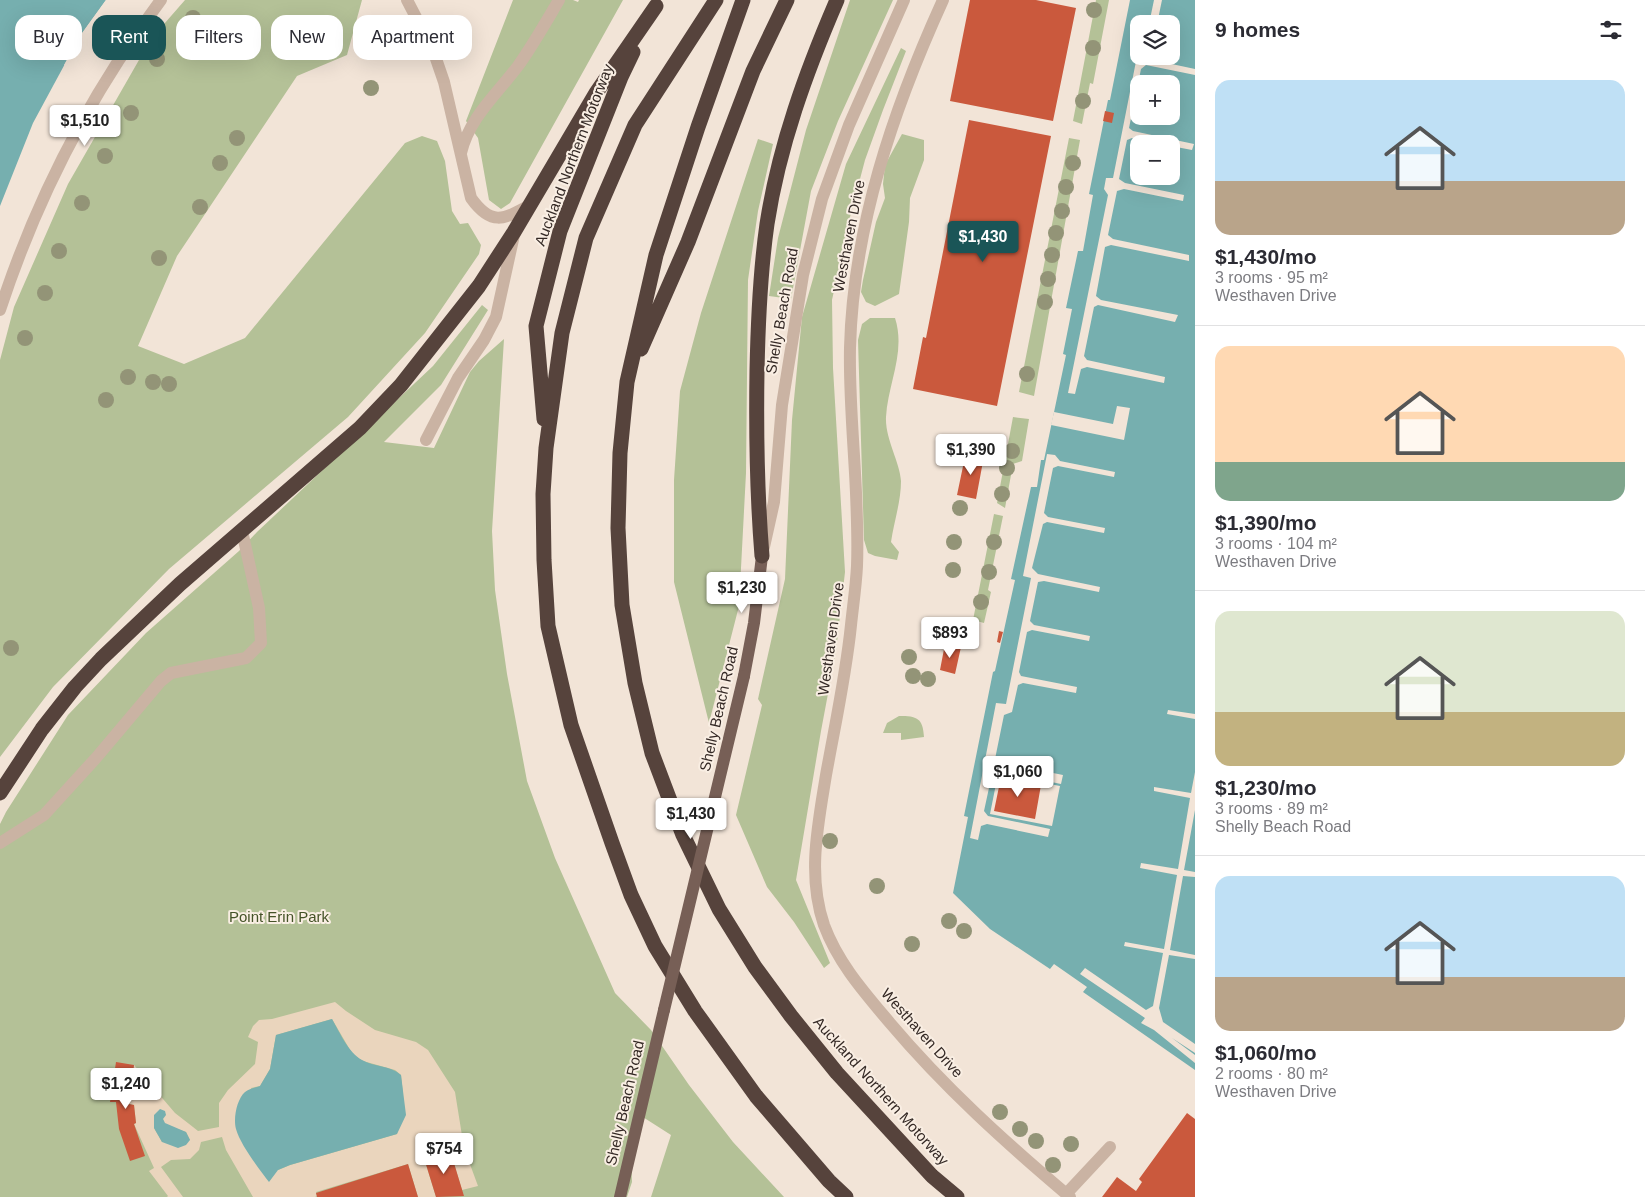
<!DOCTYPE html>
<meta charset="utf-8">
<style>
:root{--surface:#fff;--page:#f2f2f3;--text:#2b2b33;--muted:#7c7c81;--line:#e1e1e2;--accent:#1a5557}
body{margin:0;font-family:Arial,sans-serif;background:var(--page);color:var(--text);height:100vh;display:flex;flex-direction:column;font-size:19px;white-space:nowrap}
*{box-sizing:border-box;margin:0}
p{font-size:16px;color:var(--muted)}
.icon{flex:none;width:28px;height:28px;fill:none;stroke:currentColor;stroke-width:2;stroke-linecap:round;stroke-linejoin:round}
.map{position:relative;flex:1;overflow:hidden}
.sheet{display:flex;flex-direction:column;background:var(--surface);width:450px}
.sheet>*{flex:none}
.hud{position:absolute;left:15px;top:15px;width:475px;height:45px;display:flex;gap:10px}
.fabs{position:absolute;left:1130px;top:15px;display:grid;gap:10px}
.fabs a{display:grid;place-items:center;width:50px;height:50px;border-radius:10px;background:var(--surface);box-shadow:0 5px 20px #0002;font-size:25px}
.price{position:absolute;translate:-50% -42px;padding:0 11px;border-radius:5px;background:#fff;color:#222;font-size:16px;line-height:32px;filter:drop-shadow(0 1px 2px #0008)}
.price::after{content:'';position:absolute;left:50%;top:30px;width:15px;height:11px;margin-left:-8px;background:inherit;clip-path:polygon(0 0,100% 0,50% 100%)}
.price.active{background:var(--accent);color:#fff}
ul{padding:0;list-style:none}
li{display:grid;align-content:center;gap:10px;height:265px;padding:0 20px}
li+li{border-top:1px solid var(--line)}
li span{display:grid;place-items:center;height:155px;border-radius:15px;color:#555}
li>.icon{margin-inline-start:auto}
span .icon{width:90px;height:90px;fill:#fffc;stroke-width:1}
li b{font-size:21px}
h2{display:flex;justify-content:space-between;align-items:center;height:60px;padding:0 20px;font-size:21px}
.tag{padding:0 18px;border-radius:15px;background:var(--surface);box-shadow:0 5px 20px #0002;font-size:18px;line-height:45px}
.tag.active{background:var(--accent);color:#fff}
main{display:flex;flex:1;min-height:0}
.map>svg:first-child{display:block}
.green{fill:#b4c197}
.plaza{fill:#ead5bd;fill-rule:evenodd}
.water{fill:#76afaf;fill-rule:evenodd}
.pier{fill:#f2e4d7}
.building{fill:#ca593d}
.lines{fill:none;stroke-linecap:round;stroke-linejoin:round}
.minor{stroke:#cab3a3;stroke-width:12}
.major{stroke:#775f56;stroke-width:12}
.highway{stroke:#56433c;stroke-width:15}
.major-bridge{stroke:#775f56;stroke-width:12}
.tree{fill:#939477}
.labels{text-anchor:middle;stroke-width:4;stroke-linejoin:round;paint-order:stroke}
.street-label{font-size:15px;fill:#342925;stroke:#f9eee3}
.park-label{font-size:15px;fill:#455328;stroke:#f9eee3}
</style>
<main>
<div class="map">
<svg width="1195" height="1197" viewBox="0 0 1195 1197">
<rect width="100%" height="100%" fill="#f2e4d7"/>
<path class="green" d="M185 0H362L347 55 297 76 177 256 138 346 184 364 245 338 405 143 422 136 437 141 445 161 452 211 460 224 468 223 481 245 479 254 425 333 348 417 169 569 53 687 0 757V360L14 307 68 184 151 39Z
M513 0H573L578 2 579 0H623L510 203 501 209 489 200 478 138 466 121Z
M850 0H893L838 121 811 191 791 299 769 296 778 238 806 130Z
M1096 0H1109L1093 84 1090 83 1082 124 1073 121Z
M901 48 906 51 883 110 865 160 850 217 832 300 833 368 845 572 836 651 821 731 796 880 830 963 824 968 794 922 767 887 736 815 762 705 758 699 785 579 792 420 802 317 846 164Z
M902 134 924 140V160L910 198 909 222 899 294 875 306 866 302 861 292 863 280 876 222 885 198 883 184 885 165Z
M1069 138 1080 140 1034 396 1019 392Z
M758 139 773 144 758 211 748 280 746 473 739 606 709 723 674 582V480L680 391 701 313Z
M482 305 488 310 441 385 384 442 434 448 470 372 479 361 504 339 492 531 495 590 507 674 527 781 555 858 615 993 651 1030 689 1085 733 1142 784 1197H651L671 1135 635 1112 630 1130 632 1182 627 1197H0V824L6 812 68 715 146 633 239 551 257 532 433 366Z
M870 318H895C906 352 888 383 886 417 885 439 900 462 901 481 901 501 894 522 891 542L899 552 897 560 875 556 868 553 864 540 858 340 862 324Z
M1013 417 1029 419 1022 461 1013 464 1005 508 997 503Z
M994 514 1003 516 988 590 991 592 984 623 973 620Z
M899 716C917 716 923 718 924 737L901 740V733H883L887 723Z"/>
<path class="plaza" d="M335 1002 346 1011 375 1030 416 1042 428 1050 455 1092 464 1148 478 1186 462 1190 450 1150 424 1158 436 1197H418L408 1164 316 1192 317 1196 315 1197H253L226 1150 222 1137 201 1142 199 1150 190 1159 171 1160 161 1167 183 1197H167L168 1196 149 1171 154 1168 134 1124 136 1123 134 1105 129 1104 134 1065 175 1113 193 1127 198 1131 219 1127V1103L228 1090 255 1064 258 1042 248 1037 253 1026 259 1020 272 1019ZM332 1019 353 1055 363 1061 395 1070 401 1075 403 1094 397 1134 290 1165 278 1170 251 1088 260 1086 270 1069 276 1035ZM154 1115 163 1119 164 1123 168 1126 186 1132 190 1140 162 1142 154 1128Z"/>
<path class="water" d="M0 0H106L80 36 33 123 0 206Z
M1130 0H1195V1070L1083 992 1087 987 1054 964 1050 969 990 929 953 893 968 817 964 816 993 672 995 671 1015 580 1011 579 1031 487H1037L1041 460H1044L1066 355 1063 354 1072 309 1066 308 1078 251H1083L1093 195 1089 194 1108 100H1110ZM1139 24H1171V56H1139ZM1139 84H1171V116H1139ZM1139 144H1171V176H1139Z
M332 1019C340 1033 348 1052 362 1060 374 1067 390 1065 401 1075L406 1115 397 1134 290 1165 278 1170 269 1182C259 1169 240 1144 236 1129 233 1118 237 1099 245 1092 250 1088 255 1088 260 1086L270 1069 276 1035Z
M160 1109 165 1111 166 1115 163 1119 165 1123 186 1132 190 1140 186 1145 178 1148 162 1142 154 1128V1115Z"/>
<path class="pier" d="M106 0 108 1 83 37 66 67 64 65 80 36Z
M1154 0H1162L1157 24H1149Z
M1139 46V56H1151L1153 60 1195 69V75L1146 65 1141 69 1129 128 1133 131 1194 144 1192 150 1171 146V144H1161L1132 138 1127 140 1119 179 1125 183 1184 195 1183 201 1124 189 1117 191 1108 235 1113 239 1189 255V261L1111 245 1105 247 1096 296 1101 300 1178 315 1175 322 1098 305 1094 307 1084 356 1087 360 1165 377 1164 383 1087 367 1081 369 1075 394 1068 393 1108 195 1104 189 1106 178H1113Z
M1117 406 1130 408 1124 440 1051 425 1054 412 1113 424Z
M1047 454 1055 455 1060 461 1115 472 1114 477 1058 466 1053 468 1044 513 1048 517 1105 528 1104 533 1047 522 1043 524 1032 568 1038 574 1100 587 1099 592 1044 581 1038 582 1030 621 1034 625 1090 636 1089 641 1032 630 1027 632 1019 672 1021 676 1077 687 1076 693 1023 683 1018 685 1012 712 1004 715 995 759 998 762 1063 775 1061 784 997 771 992 774 984 811 988 816 1050 829 1048 837 987 824 981 826 978 840 970 838 996 703 1006 704 1031 578 1023 576Z
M1168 710 1195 714V719L1167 714Z
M1195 772V810L1184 870 1195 872V877L1183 876 1170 950 1195 955V959L1169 955 1159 1008 1163 1022 1195 1044V1053L1172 1038 1195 1055V1063L1154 1030 1141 1023 1145 1018 1080 974 1085 968 1146 1010 1153 1006 1163 953 1124 946 1125 942 1164 949 1177 875 1140 868 1141 863 1178 869 1190 798 1154 791V787L1191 793Z
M998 774 1060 786 1052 826 990 814Z"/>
<path class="building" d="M970 0H1036L1076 8 1053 121 950 101Z
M1105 111 1114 113 1112 123 1103 121Z
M969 120 1051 136 997 406 913 389 923 337 926 338Z
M966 452 984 456 976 499 957 495Z
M999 631 1003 632 1000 643 997 642Z
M945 644 961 647 955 674 940 670Z
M1001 777 1041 785 1035 819 994 811Z
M116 1062 134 1065 129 1104 134 1105 136 1123 134 1124 145 1156 130 1161 119 1129 116 1102H110Z
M1187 1113 1195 1119V1197H1102L1117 1177 1136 1191 1142 1182 1139 1179Z
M450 1150 464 1196 436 1197 424 1158Z
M408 1164 418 1197H317L316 1193Z"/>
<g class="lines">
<path class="minor" d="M407 0 433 50 444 82 471 198C491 226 503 220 530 205
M943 0C893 110 853 227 850 348 849 397 854 445 856 493 857 517 858 542 857 566 856 586 853 606 851 625 846 675 835 725 826 775 818 825 807 875 824 925 838 963 864 992 890 1023 944 1087 1006 1143 1070 1197
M461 153C469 118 497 94 518 66 533 45 546 22 559 0
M0 310C36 200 91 93 161 0
M426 440 458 378 484 340 496 317 514 235
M764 547 774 502 782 405 803 275 822 199 849 125 904 0
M0 843 44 815 96 758 161 681 171 673 246 658 261 643 259 608 242 531
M1066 1194 1110 1147"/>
<path class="major" d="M744 676 754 623 762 556
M620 1197 664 1010"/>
<path class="highway" d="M716 0 635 125 586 238 562 333 546 448 543 494 544 560 548 626 571 725 612 843 631 895 655 946 695 1011 756 1096 829 1181 846 1197
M743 0 698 127 656 255 627 382 620 453 618 528 622 605 635 683 652 753 683 835 719 909 755 967 791 1016 837 1073 932 1176 957 1197
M641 349 688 242 753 71 787 0
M544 419 536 326 560 231 621 77 633 52
M762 556C757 494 756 434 757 371 758 322 760 273 767 224 779 146 806 72 837 0
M0 793 42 729 75 687 101 659 180 584 360 428 401 385 479 286 514 232 596 93 656 6"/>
<path class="major-bridge" d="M664 1010 744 676"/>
</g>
<g class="tree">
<circle cx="1094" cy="10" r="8"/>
<circle cx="193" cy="18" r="8"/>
<circle cx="325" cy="33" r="8"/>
<circle cx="1093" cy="48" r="8"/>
<circle cx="157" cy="59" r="8"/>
<circle cx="371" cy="88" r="8"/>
<circle cx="1083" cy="101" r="8"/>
<circle cx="131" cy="113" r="8"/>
<circle cx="237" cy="138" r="8"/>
<circle cx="105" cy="156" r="8"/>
<circle cx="220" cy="163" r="8"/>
<circle cx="1073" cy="163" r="8"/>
<circle cx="1066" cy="187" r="8"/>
<circle cx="82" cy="203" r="8"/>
<circle cx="200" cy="207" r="8"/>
<circle cx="1062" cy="211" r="8"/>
<circle cx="1056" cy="233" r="8"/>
<circle cx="59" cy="251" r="8"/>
<circle cx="1052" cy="255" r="8"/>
<circle cx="159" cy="258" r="8"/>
<circle cx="1048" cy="279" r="8"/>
<circle cx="45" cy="293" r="8"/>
<circle cx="1045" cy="302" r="8"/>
<circle cx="25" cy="338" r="8"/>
<circle cx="1027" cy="374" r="8"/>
<circle cx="128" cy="377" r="8"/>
<circle cx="153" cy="382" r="8"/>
<circle cx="169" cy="384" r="8"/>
<circle cx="106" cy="400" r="8"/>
<circle cx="980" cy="442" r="8"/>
<circle cx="1012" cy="451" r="8"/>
<circle cx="1007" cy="468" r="8"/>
<circle cx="1002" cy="494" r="8"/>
<circle cx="960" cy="508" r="8"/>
<circle cx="954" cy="542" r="8"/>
<circle cx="994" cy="542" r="8"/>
<circle cx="953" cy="570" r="8"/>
<circle cx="989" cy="572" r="8"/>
<circle cx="981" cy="602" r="8"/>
<circle cx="11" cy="648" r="8"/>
<circle cx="909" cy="657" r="8"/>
<circle cx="913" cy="676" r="8"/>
<circle cx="928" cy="679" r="8"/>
<circle cx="830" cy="841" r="8"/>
<circle cx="877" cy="886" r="8"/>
<circle cx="949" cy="921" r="8"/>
<circle cx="964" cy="931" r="8"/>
<circle cx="912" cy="944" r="8"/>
<circle cx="1000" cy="1112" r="8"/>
<circle cx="1020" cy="1129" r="8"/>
<circle cx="1036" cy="1141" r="8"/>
<circle cx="1071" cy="1144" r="8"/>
<circle cx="1053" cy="1165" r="8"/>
</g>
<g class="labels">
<g class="street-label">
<text transform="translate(574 155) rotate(-69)" y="5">Auckland Northern Motorway</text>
<text transform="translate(849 236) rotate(-79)" y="5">Westhaven Drive</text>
<text transform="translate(782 311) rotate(-80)" y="5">Shelly Beach Road</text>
<text transform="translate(831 639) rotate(-82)" y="5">Westhaven Drive</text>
<text transform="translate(719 709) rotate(-77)" y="5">Shelly Beach Road</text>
<text transform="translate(922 1033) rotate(48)" y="5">Westhaven Drive</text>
<text transform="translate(881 1091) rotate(48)" y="5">Auckland Northern Motorway</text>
<text transform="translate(625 1103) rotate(-77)" y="5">Shelly Beach Road</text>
</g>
<g class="park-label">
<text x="279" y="922">Point Erin Park</text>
</g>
</g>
</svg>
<div class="fabs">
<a><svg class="icon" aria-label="layers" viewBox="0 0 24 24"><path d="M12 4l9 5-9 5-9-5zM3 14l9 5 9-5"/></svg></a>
<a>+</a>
<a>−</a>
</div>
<b class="price" style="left:85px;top:147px">$1,510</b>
<b class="price active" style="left:983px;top:263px">$1,430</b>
<b class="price" style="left:971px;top:476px">$1,390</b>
<b class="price" style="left:742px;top:614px">$1,230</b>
<b class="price" style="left:950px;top:659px">$893</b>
<b class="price" style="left:1018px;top:798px">$1,060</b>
<b class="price" style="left:691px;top:840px">$1,430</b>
<b class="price" style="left:126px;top:1110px">$1,240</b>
<b class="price" style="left:444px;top:1175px">$754</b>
<div class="hud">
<a class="tag">Buy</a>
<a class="tag active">Rent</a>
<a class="tag">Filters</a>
<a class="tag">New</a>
<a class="tag">Apartment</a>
</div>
</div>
<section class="sheet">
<h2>9 homes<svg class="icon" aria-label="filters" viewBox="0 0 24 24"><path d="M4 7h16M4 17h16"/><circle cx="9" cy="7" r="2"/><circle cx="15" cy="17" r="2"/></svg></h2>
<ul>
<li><span style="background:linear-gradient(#bfe0f5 65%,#b9a48a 0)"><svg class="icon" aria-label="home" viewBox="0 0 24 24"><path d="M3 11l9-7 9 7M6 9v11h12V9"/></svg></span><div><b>$1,430/mo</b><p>3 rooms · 95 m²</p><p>Westhaven Drive</p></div></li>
<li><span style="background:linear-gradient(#ffd9b3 75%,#7fa58c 0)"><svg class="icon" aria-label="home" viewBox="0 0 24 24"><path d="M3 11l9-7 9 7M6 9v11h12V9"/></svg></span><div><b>$1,390/mo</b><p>3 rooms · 104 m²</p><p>Westhaven Drive</p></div></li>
<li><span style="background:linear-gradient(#dfe7d0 65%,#c2b280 0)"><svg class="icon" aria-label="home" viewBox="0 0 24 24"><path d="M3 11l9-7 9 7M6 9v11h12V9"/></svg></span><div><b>$1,230/mo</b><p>3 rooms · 89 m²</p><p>Shelly Beach Road</p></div></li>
<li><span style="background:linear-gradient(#bfe0f5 65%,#b9a48a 0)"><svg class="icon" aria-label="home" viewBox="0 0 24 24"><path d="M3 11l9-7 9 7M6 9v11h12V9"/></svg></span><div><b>$1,060/mo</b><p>2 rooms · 80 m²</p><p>Westhaven Drive</p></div></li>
</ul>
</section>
</main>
